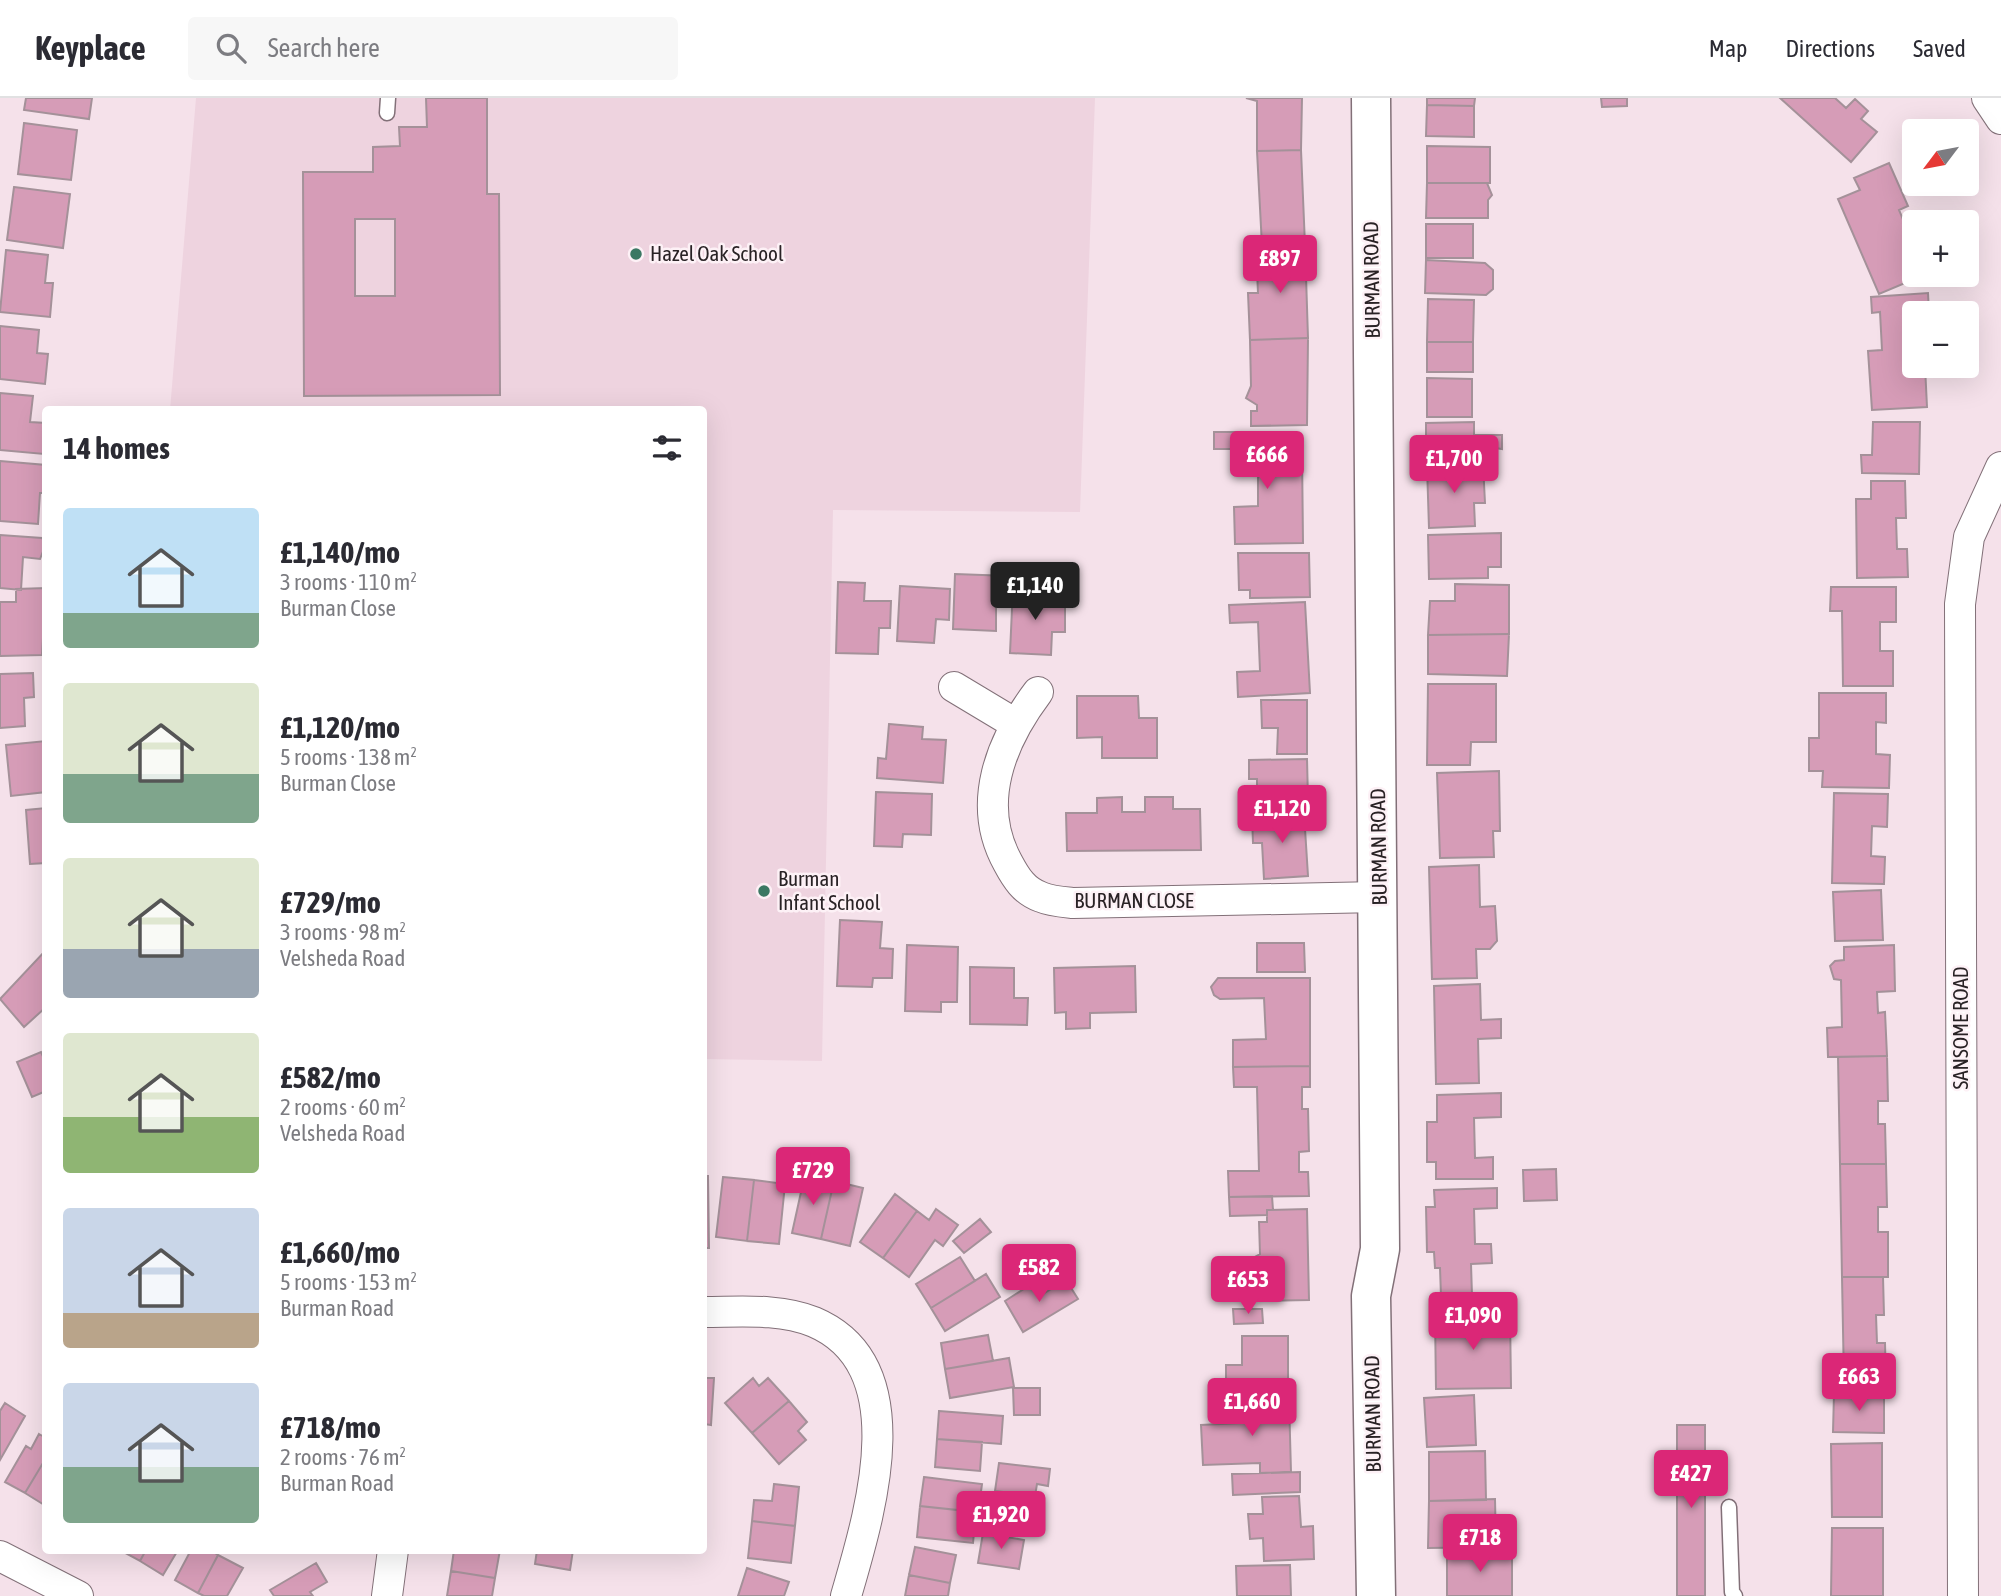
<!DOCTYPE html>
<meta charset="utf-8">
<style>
:root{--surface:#fff;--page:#f7f7f7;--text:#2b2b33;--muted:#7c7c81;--line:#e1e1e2;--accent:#db2777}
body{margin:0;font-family:"Asap Condensed",sans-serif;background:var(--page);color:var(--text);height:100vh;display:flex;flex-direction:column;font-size:26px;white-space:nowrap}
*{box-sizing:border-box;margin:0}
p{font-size:23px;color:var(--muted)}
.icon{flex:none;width:38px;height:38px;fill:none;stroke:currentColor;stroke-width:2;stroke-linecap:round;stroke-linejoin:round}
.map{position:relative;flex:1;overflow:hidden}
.side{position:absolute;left:42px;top:308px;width:665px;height:1148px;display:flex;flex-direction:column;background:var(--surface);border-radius:7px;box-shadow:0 7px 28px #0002}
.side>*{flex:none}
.needle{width:46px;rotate:238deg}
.controls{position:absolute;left:1902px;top:21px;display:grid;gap:14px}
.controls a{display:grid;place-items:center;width:77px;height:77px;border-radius:7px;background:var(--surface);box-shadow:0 7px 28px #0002;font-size:35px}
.price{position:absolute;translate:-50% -60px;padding:0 16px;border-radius:7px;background:var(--accent);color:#fff;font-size:23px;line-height:46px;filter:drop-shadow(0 2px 4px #0008)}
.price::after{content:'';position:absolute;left:50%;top:42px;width:21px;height:16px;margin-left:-10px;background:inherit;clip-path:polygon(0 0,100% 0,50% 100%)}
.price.active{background:#222;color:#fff}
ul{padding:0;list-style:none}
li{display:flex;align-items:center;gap:21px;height:175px;padding:0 21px}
li span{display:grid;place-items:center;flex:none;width:196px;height:140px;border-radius:7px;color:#555}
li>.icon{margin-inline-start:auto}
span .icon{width:84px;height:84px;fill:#fffc;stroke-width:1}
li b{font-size:30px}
h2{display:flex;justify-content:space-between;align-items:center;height:84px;padding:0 21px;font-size:30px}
header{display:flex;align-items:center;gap:42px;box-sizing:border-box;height:98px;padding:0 35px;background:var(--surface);border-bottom:2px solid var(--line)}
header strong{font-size:33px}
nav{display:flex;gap:38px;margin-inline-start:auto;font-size:24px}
.search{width:490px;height:63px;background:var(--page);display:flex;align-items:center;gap:18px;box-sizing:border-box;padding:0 24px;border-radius:7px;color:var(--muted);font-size:26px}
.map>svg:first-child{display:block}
.built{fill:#eed3df}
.building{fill:#d69cb7;stroke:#a49199;stroke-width:2;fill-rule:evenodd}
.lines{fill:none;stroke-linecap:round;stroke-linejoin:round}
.lane-casing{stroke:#827078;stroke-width:17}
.street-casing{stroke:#827078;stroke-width:32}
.secondary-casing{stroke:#827078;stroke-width:41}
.lane{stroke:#fff;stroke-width:14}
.street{stroke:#fff;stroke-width:30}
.secondary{stroke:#fff;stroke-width:38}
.poi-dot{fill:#3b7863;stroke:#fdf1f6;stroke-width:2.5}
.labels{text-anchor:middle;stroke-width:5;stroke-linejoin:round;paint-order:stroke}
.poi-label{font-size:21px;fill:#292225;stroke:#fdf1f6;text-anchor:start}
.street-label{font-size:21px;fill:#292225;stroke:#fdf1f6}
</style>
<header>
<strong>Keyplace</strong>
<div class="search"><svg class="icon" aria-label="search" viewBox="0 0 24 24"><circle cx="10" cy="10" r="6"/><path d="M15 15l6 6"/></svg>Search here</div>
<nav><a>Map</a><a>Directions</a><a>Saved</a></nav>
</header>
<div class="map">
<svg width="2001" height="1498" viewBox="0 0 2001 1498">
<rect width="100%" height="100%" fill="#f5e1ea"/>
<path class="built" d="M196 0H1095L1080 414 833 412 822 963 704 961V312H170Z"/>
<path class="building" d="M26 0H92L89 21 24 12Z
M426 0H487V96H499L500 297 304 298 303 74H373V49L400 48 399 29H427ZM355 121H395V198H355Z
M1246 0H1302L1301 52 1257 53V3Z
M1427 0H1475L1474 8 1427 7Z
M1601 0H1627V8L1602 9Z
M1780 0H1835L1846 10 1855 1 1868 13 1861 21 1877 34 1851 64Z
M1427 7 1474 8V39L1426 38Z
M24 25 77 32 71 82 18 76Z
M1427 48 1490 49V85H1427Z
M1301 52 1305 147 1262 148 1257 53Z
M1889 65 1908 108 1899 112 1911 140 1914 138V177H1924L1879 196 1838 101 1860 92 1854 80Z
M1427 85H1487L1492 97 1488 102V120H1426Z
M14 89 70 96 63 150 7 142Z
M1426 126H1473V160H1426Z
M1305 147 1308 240 1250 242 1248 195H1258L1256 149Z
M6 152 48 157 45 185H53L50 219 0 214Z
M1426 162 1485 165 1493 172V191L1486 197 1425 195Z
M1928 195 1929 215H1914V268H1925L1927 309 1872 312 1868 253 1882 252 1880 214 1872 215 1871 199Z
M1428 201 1474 202 1473 244H1427Z
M0 228 39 232 37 255 48 256 45 286 0 281Z
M1308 240 1307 327 1251 328V313H1257V307L1246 300 1251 288 1250 242Z
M1427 244H1473V274H1427Z
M1427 280 1472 281V319H1427Z
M0 295 33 298 30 324 46 325 44 356 0 352Z
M1474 324V337H1502V351L1495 350 1494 363H1426V325Z
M1873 324H1920L1919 376 1862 375 1861 357H1872Z
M1214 334H1260V355L1302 354 1303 445 1235 446 1234 409 1258 408V376L1234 377 1233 351H1214Z
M0 363 46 367V395H40L38 426 0 423Z
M1483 366 1485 405H1474L1475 428 1429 430 1427 368Z
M1871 383H1905L1906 420H1896L1897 451H1907L1908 479 1857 480 1856 401H1871Z
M1501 435V469H1488V480L1429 481 1428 437Z
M0 437 42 440 46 446 40 461 23 459 21 492 0 490Z
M1238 455H1309L1310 499 1250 500V492H1239Z
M955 476 1009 478 1008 507H996V533L953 531Z
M838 484 865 485 864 503H891L890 530H879L878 556 836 555Z
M1455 486 1509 487V536L1428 537 1430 503H1455Z
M900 488 950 491 949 522 936 521 934 545 897 543Z
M1013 489 1041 490V503L1065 504V534H1052L1051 557 1010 555Z
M1831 489H1896V524H1880V553H1893V588H1843L1842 513H1830Z
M46 490 42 557 0 558V504H16V491Z
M1305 504 1310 595 1238 599 1237 574 1260 573 1258 524 1230 525 1229 507Z
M1509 536 1507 578 1428 576V537Z
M33 575 34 599 24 600 25 628 0 630V576Z
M1428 586H1496V644H1471L1470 667H1427Z
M1819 595H1886V625L1876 624V656L1890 657 1889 690 1822 689 1823 673H1809V640H1819Z
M1077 598H1138L1139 620H1157V660H1102V639L1077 640Z
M1261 602H1307V656H1277L1278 630H1262Z
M889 626 923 629 922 641 946 642 943 685 877 680 878 660 886 661Z
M46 643V694L11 698 6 647Z
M1307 661 1308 702 1257 704V681H1249V662Z
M1499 673 1500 733H1493L1494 759 1440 760 1437 675Z
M876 694 932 696 931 737 903 736 902 749 874 748Z
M1834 695 1888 696 1887 729 1872 728 1871 758 1885 759 1884 786 1832 785Z
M1122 699V714H1145V699H1173V711H1200L1201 752 1067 753 1066 715H1097V700Z
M46 710V765L30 766 26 712Z
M1304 715 1308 778 1264 781 1262 745H1253L1252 718Z
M1479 767 1480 809 1495 808 1497 843 1490 851H1476L1477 880 1432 881 1429 769Z
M1881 792 1883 842 1835 843 1833 794Z
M840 822 882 824 880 850 893 851 892 880H873L872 889 837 888Z
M1257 845H1304L1305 874H1257Z
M907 847 958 849 957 904H941V914L905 913Z
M1894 847 1895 893 1877 894 1878 915 1885 914 1887 958 1828 959 1827 930 1842 929 1841 882 1834 881 1830 868 1835 863 1844 862V849Z
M46 852V909L24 929 0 901Z
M1135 868 1136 914 1090 915V930L1066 931V914L1055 915 1054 870Z
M970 869 1014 870V900H1028L1027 927 970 926Z
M1218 880H1310V968L1233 969V942L1266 941 1264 900 1220 901 1214 897 1211 889Z
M1480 886 1481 922 1501 921V940L1478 941 1479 985 1436 986 1434 888Z
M41 954 46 965V993L32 999 17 964Z
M1887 958 1888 1003H1878V1026H1885L1886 1066H1840L1838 959Z
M1310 968V989H1302V1011H1308L1309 1053 1299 1054V1074H1308L1309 1098 1229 1099 1228 1073H1259L1257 989H1234L1233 969Z
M1501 995V1019L1474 1020 1475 1060 1493 1059V1081H1436V1064H1427V1024H1437V997Z
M1840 1066H1886L1887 1109H1878V1134H1888V1179H1842Z
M1556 1071 1557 1102 1524 1103 1523 1072Z
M805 1076 834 1083 821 1141 792 1135Z
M704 1078H708L709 1150H704Z
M723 1079 754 1082 747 1143 716 1139Z
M754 1082 785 1086 779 1146 747 1143Z
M834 1083 863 1090 850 1148 821 1141Z
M1497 1090V1110L1474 1111 1475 1146H1491L1492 1165 1471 1166 1472 1198H1441L1440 1170H1435L1434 1154H1427L1426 1109H1435L1434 1092Z
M895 1096 917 1113 883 1160 860 1144Z
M1272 1098 1273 1112H1267V1117L1230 1118 1229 1099Z
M936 1111 958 1127 943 1148 935 1142 909 1179 883 1160 917 1113 929 1122Z
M1307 1111 1309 1202 1258 1203V1175L1251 1172V1161L1260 1156 1259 1124H1267V1112Z
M980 1121 991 1134 964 1155 953 1143Z
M960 1159 975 1183 931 1210 916 1186Z
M986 1176 1000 1199 945 1233 931 1210Z
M1842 1179H1883L1884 1217H1876L1877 1245H1885L1886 1284H1844Z
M1066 1182 1078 1201 1023 1234 1005 1203 1030 1187 1038 1199Z
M1233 1211H1262L1263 1225 1234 1226Z
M1510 1216 1511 1290 1436 1291 1435 1217Z
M988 1237 993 1263 945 1271 941 1245Z
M1242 1238H1288V1297H1243L1244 1292H1226V1267H1242Z
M1009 1260 1014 1289 950 1300 945 1271Z
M704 1280H714L711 1327 704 1326Z
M753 1280 759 1288 768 1280 789 1303 752 1335 725 1305Z
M1013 1290H1040V1317H1014Z
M1834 1296H1884V1335L1833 1334Z
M1474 1297 1476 1347 1427 1349 1424 1300Z
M1289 1302 1291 1374 1260 1375V1365L1203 1367 1201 1327 1240 1325 1239 1304Z
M789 1303 807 1324 798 1333 806 1342 779 1366 752 1335Z
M5 1305 25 1318 0 1362V1313Z
M939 1313 1003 1318 1001 1346 937 1341Z
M1677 1327H1705V1498H1677Z
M39 1336 46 1340V1360L25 1395 5 1384 26 1348 31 1351Z
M937 1341 982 1344 980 1373 935 1369Z
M1882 1345V1419H1832L1831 1346Z
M1485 1353 1486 1402 1429 1403V1354Z
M46 1360V1408L25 1395Z
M999 1365 1050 1371 1048 1388 1037 1386 1035 1398 995 1393Z
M1300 1374V1394L1233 1397 1232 1376Z
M924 1379 982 1386 980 1401 967 1400 965 1413 920 1408Z
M774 1386 799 1389 795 1428 752 1423 754 1402 772 1403Z
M1299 1398 1301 1429 1313 1428 1314 1461 1264 1463 1263 1440 1250 1441 1248 1416H1263L1262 1399Z
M1495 1401 1496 1449 1428 1450 1429 1403Z
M920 1408 976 1414 973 1445 917 1439Z
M752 1423 795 1428 791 1465 748 1460Z
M1832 1430H1883V1498H1831Z
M983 1435 1024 1442 1019 1471 978 1465Z
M915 1449 956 1457 950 1485 909 1477Z
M120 1452H146L140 1463Z
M146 1452H178L163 1477 140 1463Z
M191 1452H210L218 1457 198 1495 175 1482Z
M454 1452H500L495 1480 451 1473Z
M537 1452H573L570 1472 535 1466Z
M1447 1453H1512V1498H1447Z
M218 1457 243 1470 227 1498H204L198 1495Z
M316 1465 327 1484 310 1494 313 1498H274L270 1492Z
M1290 1467 1291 1498H1237L1236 1468Z
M747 1470 789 1484 784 1498H738Z
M451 1473 495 1480 492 1498H447Z
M909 1477 950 1485 948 1498H905Z"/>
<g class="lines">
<defs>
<path id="lane" d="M387 15 388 0
M1729 1409 1732 1494 1735 1498"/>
<path id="street" d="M1987 0 2001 21
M954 589 1014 625
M1038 594C1001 643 975 706 1008 765 1016 780 1024 793 1041 799 1050 803 1063 804 1073 805L1379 799
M704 1214C740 1214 780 1210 814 1224 917 1268 869 1418 846 1498
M0 1458 78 1498
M387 1498 393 1452
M1963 1498 1960 506 1969 439 2001 369"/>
<path id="secondary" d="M1371 0 1380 1151 1371 1198 1376 1498"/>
</defs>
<use href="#lane" class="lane-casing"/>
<use href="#street" class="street-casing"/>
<use href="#secondary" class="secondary-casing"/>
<use href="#lane" class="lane"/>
<use href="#street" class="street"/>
<use href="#secondary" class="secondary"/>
</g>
<g class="poi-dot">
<circle cx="636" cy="156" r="7"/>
<circle cx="764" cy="793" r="7"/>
</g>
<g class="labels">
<g class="poi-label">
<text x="650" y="163">Hazel Oak School</text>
<text x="778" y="788">Burman<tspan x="778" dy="24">Infant School</tspan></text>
</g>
<g class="street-label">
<text transform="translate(1372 182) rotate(-91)" y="7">BURMAN ROAD</text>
<text transform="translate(1379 749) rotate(-91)" y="7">BURMAN ROAD</text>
<text x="1134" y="810">BURMAN CLOSE</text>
<text transform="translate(1961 930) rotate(-90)" y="7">SANSOME ROAD</text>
<text transform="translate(1373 1316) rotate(-91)" y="7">BURMAN ROAD</text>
</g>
</g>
</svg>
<div class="controls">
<a><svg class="needle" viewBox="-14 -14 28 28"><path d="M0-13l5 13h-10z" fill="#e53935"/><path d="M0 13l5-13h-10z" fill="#7c7c81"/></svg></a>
<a>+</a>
<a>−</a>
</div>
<b class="price" style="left:1280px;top:197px">£897</b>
<b class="price" style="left:1267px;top:393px">£666</b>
<b class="price" style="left:1454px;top:397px">£1,700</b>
<b class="price active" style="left:1035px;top:524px">£1,140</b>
<b class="price" style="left:1282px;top:747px">£1,120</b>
<b class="price" style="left:813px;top:1109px">£729</b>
<b class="price" style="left:1039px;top:1206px">£582</b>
<b class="price" style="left:1248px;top:1218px">£653</b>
<b class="price" style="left:1473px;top:1254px">£1,090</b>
<b class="price" style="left:1859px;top:1315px">£663</b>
<b class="price" style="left:1252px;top:1340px">£1,660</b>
<b class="price" style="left:1691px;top:1412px">£427</b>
<b class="price" style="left:1001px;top:1453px">£1,920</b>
<b class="price" style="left:1480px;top:1476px">£718</b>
<section class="side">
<h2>14 homes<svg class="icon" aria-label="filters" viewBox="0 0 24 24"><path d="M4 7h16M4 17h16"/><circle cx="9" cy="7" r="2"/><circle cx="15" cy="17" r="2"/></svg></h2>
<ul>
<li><span style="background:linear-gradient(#bfe0f5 75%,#7fa58c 0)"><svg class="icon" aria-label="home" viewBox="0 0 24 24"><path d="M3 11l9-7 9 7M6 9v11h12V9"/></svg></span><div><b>£1,140/mo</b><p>3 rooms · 110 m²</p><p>Burman Close</p></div></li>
<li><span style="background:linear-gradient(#dfe7d0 65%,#7fa58c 0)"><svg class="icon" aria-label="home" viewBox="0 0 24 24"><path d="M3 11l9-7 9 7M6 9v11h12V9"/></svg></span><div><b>£1,120/mo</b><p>5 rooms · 138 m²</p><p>Burman Close</p></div></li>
<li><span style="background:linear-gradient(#dfe7d0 65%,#9aa5b1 0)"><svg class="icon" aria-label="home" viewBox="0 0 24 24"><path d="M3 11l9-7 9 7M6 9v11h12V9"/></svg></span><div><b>£729/mo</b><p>3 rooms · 98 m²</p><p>Velsheda Road</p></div></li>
<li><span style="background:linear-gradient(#dfe7d0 60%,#8fb573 0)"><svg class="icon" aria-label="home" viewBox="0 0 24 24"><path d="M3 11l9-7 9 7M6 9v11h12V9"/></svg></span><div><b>£582/mo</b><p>2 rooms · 60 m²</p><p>Velsheda Road</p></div></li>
<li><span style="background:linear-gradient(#c9d6e8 75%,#b9a48a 0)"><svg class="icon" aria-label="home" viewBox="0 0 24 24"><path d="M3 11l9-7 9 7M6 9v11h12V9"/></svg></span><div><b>£1,660/mo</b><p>5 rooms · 153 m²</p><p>Burman Road</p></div></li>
<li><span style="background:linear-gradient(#c9d6e8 60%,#7fa58c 0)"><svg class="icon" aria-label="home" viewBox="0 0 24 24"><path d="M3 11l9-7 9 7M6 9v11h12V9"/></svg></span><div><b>£718/mo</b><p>2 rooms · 76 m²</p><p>Burman Road</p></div></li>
</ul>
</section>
</div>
